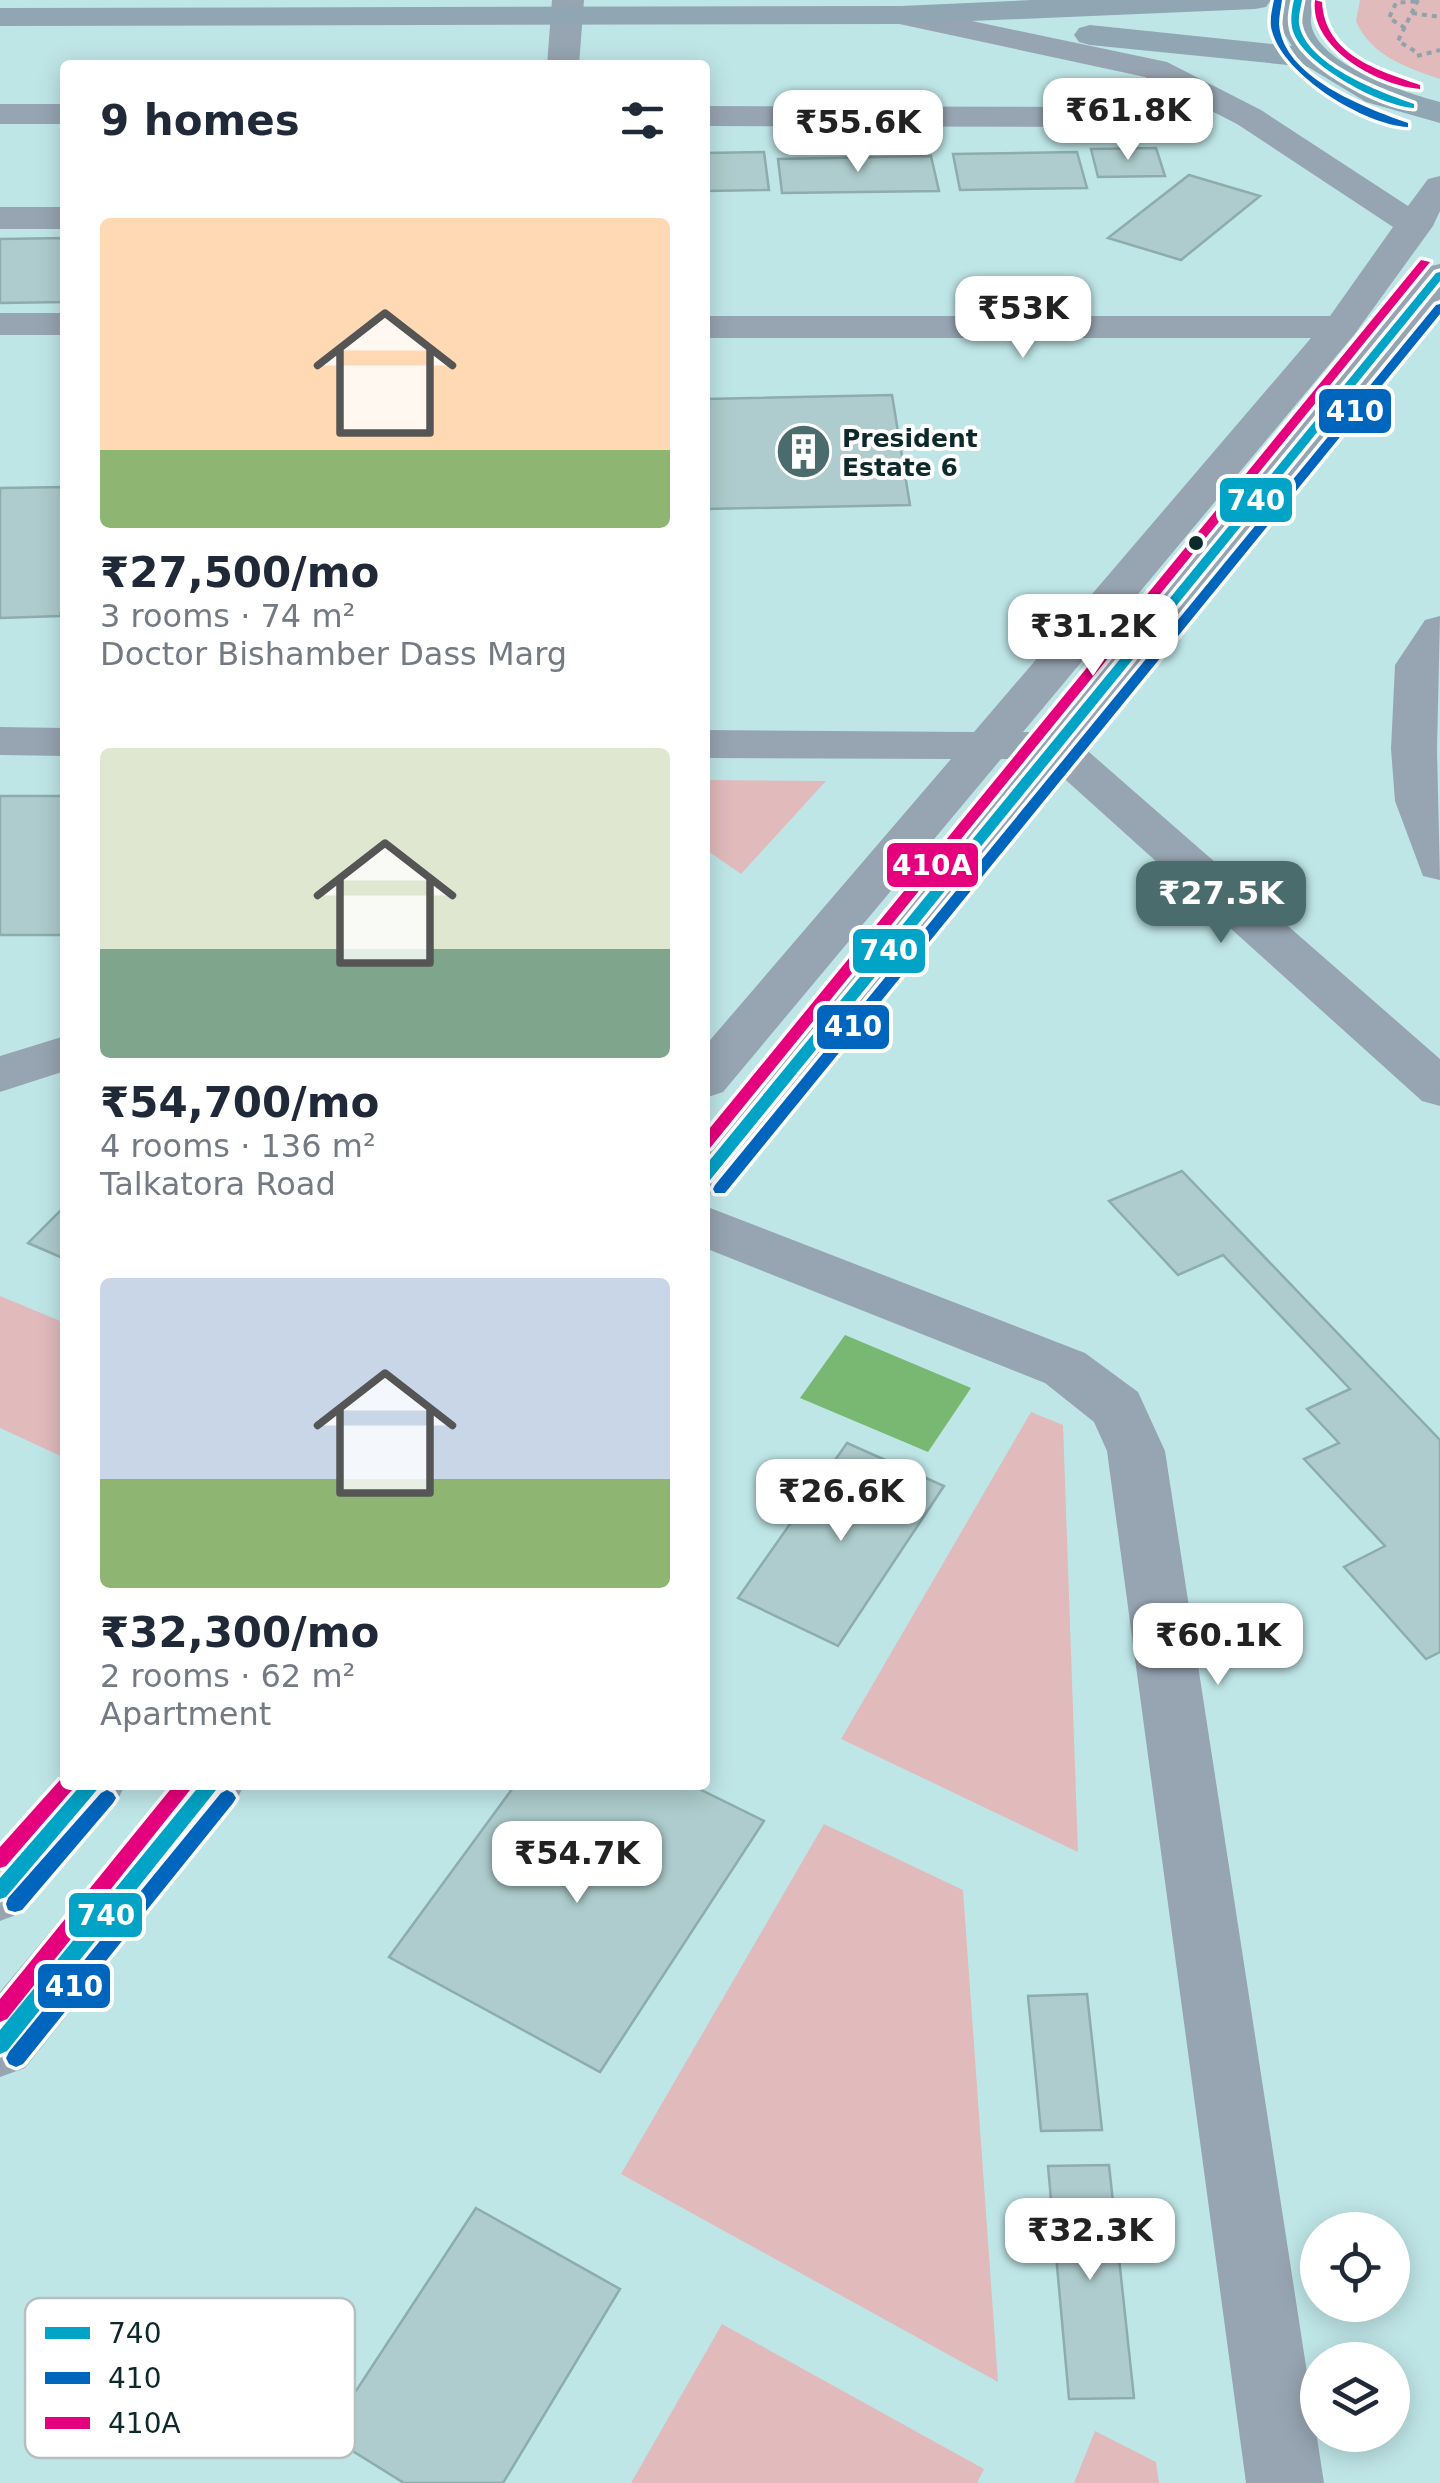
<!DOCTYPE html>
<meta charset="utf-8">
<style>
:root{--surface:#fff;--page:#f6f6f7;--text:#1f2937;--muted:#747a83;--accent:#4b6c6d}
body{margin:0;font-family:"DejaVu Sans",sans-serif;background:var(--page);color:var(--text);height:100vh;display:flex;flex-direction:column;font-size:38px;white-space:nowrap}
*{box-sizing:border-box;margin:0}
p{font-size:32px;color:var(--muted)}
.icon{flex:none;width:55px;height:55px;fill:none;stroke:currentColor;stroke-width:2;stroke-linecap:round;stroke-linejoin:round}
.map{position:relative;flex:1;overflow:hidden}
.drawer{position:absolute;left:60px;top:60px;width:650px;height:1730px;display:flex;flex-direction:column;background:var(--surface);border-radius:10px;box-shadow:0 5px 25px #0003}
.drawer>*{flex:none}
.tools{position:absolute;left:1300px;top:2212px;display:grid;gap:20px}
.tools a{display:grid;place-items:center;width:110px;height:110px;border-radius:50%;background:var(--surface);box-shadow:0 5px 25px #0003;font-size:50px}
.price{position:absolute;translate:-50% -85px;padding:0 22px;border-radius:20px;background:#fff;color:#222;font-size:32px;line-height:65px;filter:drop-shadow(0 2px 5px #0008)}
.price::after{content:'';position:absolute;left:50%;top:60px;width:30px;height:22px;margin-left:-15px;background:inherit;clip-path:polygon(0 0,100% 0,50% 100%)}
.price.current{background:var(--accent);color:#fff}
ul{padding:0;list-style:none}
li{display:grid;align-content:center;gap:20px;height:530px;padding:0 40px}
li span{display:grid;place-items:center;height:310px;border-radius:10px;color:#555}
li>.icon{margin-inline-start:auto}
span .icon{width:180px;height:180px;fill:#fffc;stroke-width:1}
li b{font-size:42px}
h2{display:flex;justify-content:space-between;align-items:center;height:120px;padding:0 40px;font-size:42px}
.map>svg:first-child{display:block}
.green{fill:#e1babc}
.water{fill:#78b872}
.building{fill:#aecccd;stroke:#8dacad;stroke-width:2.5}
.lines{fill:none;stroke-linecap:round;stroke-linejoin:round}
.path{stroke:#91a2ab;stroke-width:4;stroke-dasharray:5 5;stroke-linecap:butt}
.minor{fill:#97a5b2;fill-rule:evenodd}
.major{fill:#90a6b3;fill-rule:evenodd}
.bus-1-casing{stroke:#fff;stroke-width:7}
.bus-2-casing{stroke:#fff;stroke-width:7}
.bus-3-casing{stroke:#fff;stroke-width:7}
.bus-1{fill:#01a3c6;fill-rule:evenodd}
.bus-2{fill:#0065bd;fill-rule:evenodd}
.bus-3{fill:#e5007d;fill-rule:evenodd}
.bus-dot{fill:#0d2a2b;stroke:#fff;stroke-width:4}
.labels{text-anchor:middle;stroke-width:8;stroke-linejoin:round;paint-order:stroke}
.far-poi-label{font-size:25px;font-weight:bold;fill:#0d2a2b;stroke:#fff;text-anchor:start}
.key{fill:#fff;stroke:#b6bfbf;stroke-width:2.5}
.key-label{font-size:28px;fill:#0d2a2b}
.line-badge{stroke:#fff;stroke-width:4}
.badge-label{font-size:28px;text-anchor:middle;font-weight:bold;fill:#fff}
</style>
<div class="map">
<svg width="1440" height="2483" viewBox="0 0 1440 2483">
<rect width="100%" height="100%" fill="#bfe6e7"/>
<path class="green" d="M1360 0H1440V79C1407 68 1370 55 1356 21Z
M705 780 826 781 741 874 705 849Z
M0 1296 65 1323V1458L0 1428Z
M1031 1412 1063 1425 1078 1852 841 1739Z
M824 1824 963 1890 998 2382 621 2174Z
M722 2324 984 2469 977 2483H631Z
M1095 2431 1156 2462 1159 2483H1074Z"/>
<path class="water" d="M845 1335 971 1388 928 1452 800 1398Z"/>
<path class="building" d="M1156 148 1165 176 1098 177 1091 149Z
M764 152 769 190 707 191 705 153Z
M1077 152 1087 188 960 190 953 154Z
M931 156 939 191 782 193 778 159Z
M1189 175 1260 196 1181 260 1108 238Z
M65 238V302L0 303V239Z
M892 395 910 505 705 509V399Z
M65 487V594L60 616 0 618V488Z
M0 796H65V935H0Z
M1182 1171 1440 1440V1652L1426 1659 1344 1567 1385 1546 1304 1459 1339 1443 1307 1409 1350 1389 1223 1255 1178 1275 1109 1201Z
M65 1206V1259L28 1243Z
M847 1443 944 1486 838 1646 738 1598Z
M515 1785H691L764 1821 600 2072 389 1957Z
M1087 1994 1102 2130 1041 2131 1028 1996Z
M1109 2165 1134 2398 1069 2399 1048 2166Z
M476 2208 620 2289 503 2483H404L327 2435Z"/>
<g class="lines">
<path class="path" d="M1418 0 1398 41 1418 53
M1412 13 1440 17
M1405 28 1389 18 1396 3 1418 1
M1417 56 1440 50"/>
<path class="minor" d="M552 0H584L579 65H547Z
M901 6 1167 62 1261 110 1408 206 1428 179 1440 176V211L1433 226 1354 335 1023 732H1042L1427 267 1440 264V299L1081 745 1440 1059V1106L1422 1101 1058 773 724 1189 705 1195V1140L1020 759H1001L723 1092 705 1098V1046L951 759 705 758V730L974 732 1311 338H705V316H1330L1393 227 1237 124 1145 77 890 22 885 15 890 8Z
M0 104H65V124H0Z
M705 106 1096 107 1108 110 1113 117 1108 124 1096 127 705 126Z
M0 207H65V229H0Z
M0 313H65V335H0Z
M1440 616 1437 749 1440 880 1423 876 1395 801 1391 749 1395 665 1425 620Z
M0 727 65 728V756L0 755Z
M65 1036V1071L0 1092V1056Z
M705 1206 1085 1353 1138 1392 1165 1451 1324 2483H1246L1107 1451 1094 1422 1045 1383 705 1248Z
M65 1770V1785H125L115 1805 24 1912 0 1921V1843Z
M172 1785H244L234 1805 25 2068 0 2077V1992Z"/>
<path class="major" d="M1032 0H1271L1266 7 1255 9 901 24 0 26V8L901 6Z
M1282 0H1314C1313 7 1310 17 1311 23 1316 64 1406 93 1440 102V123L1366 102 1308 67 1090 45 1079 42 1074 35 1079 28 1090 25 1292 46 1279 26Z"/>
<defs>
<path id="bus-1" d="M1294 0H1302C1301 7 1298 16 1299 24 1306 65 1380 92 1414 104V108C1381 106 1312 68 1296 38 1289 25 1291 14 1294 0Z
M1440 272V281L710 1180 705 1181V1166L1436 273Z
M81 1785H101L6 1897 0 1899V1878Z
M200 1785H220L7 2051 0 2054V2030Z"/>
<path id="bus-2" d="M1274 0H1282C1281 8 1279 16 1279 24 1283 78 1366 108 1408 123V127C1365 125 1284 76 1272 31 1269 21 1272 10 1274 0Z
M1440 304V314L725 1193H715L713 1189 715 1185 1436 305Z
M107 1790 113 1793 116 1798 113 1803 22 1910 15 1912 8 1910 6 1904 8 1898 101 1793Z
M227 1790 233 1793 236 1798 233 1803 23 2064 16 2067 9 2064 6 2058 9 2052 221 1793Z"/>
<path id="bus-3" d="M1315 0 1322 2C1325 55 1377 70 1420 85V89C1379 86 1309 48 1315 0Z
M1421 260 1430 262 710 1148 705 1149V1134Z
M65 1778V1785H75L72 1790 6 1866 0 1868V1847L60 1780Z
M174 1785H194L7 2019 0 2022V1999Z"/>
</defs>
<use href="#bus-1" class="bus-1-casing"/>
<use href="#bus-2" class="bus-2-casing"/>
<use href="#bus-3" class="bus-3-casing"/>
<use href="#bus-1" class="bus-1"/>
<use href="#bus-2" class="bus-2"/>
<use href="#bus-3" class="bus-3"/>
</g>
<defs>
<symbol id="building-disc" viewBox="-11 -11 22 22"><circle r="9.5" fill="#4b6c6d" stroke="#fff"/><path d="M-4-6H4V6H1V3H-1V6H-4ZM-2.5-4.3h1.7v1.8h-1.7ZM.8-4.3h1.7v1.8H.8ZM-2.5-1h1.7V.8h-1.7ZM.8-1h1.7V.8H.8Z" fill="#fff"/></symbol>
</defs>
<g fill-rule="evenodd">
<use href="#building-disc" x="772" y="420" width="63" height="63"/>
</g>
<circle class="bus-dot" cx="1196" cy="543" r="9"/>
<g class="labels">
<g class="far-poi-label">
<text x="842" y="447">President<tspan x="842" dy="29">Estate 6</tspan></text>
</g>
</g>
<rect x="25" y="2298" width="330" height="160" rx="15" class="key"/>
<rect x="45" y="2327" width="45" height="12" fill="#01a3c6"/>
<rect x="45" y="2372" width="45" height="12" fill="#0065bd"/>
<rect x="45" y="2417" width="45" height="12" fill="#e5007d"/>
<g class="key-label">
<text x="108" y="2343">740</text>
<text x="108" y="2388">410</text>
<text x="108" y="2433">410A</text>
</g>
<g class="line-badge">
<rect x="1317" y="387" width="76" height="48" rx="10" fill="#0065bd"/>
<rect x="1218" y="476" width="76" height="48" rx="10" fill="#01a3c6"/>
<rect x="885" y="841" width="95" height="48" rx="10" fill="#e5007d"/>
<rect x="851" y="927" width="76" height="48" rx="10" fill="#01a3c6"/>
<rect x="815" y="1003" width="76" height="48" rx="10" fill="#0065bd"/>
<rect x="67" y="1891" width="77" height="48" rx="10" fill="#01a3c6"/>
<rect x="36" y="1962" width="76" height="48" rx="10" fill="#0065bd"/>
</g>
<g class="badge-label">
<text x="1355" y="421">410</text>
<text x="1256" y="510">740</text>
<text x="932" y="875">410A</text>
<text x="889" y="960">740</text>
<text x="853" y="1036">410</text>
<text x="106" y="1925">740</text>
<text x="74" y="1996">410</text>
</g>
</svg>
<div class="tools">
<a><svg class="icon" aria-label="locate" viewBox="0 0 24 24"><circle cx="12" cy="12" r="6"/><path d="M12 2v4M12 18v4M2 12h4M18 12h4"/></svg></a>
<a><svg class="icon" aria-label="layers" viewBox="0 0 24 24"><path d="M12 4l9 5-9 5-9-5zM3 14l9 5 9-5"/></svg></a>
</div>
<b class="price" style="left:1128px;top:163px">₹61.8K</b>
<b class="price" style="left:858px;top:175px">₹55.6K</b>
<b class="price" style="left:1023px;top:361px">₹53K</b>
<b class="price" style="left:1093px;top:679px">₹31.2K</b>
<b class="price current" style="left:1221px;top:946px">₹27.5K</b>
<b class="price" style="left:841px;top:1544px">₹26.6K</b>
<b class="price" style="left:1218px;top:1688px">₹60.1K</b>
<b class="price" style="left:577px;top:1906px">₹54.7K</b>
<b class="price" style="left:1090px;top:2283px">₹32.3K</b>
<section class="drawer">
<h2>9 homes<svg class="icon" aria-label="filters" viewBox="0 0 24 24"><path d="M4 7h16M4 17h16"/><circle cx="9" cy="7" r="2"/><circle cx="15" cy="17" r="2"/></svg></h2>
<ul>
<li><span style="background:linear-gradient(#ffd9b3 75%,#8fb573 0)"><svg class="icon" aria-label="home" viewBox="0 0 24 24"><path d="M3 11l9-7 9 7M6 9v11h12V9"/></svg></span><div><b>₹27,500/mo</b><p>3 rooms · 74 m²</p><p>Doctor Bishamber Dass Marg</p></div></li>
<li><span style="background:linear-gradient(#dfe7d0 65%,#7fa58c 0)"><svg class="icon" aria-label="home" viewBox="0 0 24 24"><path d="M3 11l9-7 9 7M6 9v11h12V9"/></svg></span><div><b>₹54,700/mo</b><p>4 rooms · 136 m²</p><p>Talkatora Road</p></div></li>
<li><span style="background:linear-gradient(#c9d6e8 65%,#8fb573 0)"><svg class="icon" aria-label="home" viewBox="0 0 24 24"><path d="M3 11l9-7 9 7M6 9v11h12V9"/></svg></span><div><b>₹32,300/mo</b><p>2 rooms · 62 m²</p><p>Apartment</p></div></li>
</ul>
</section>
</div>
